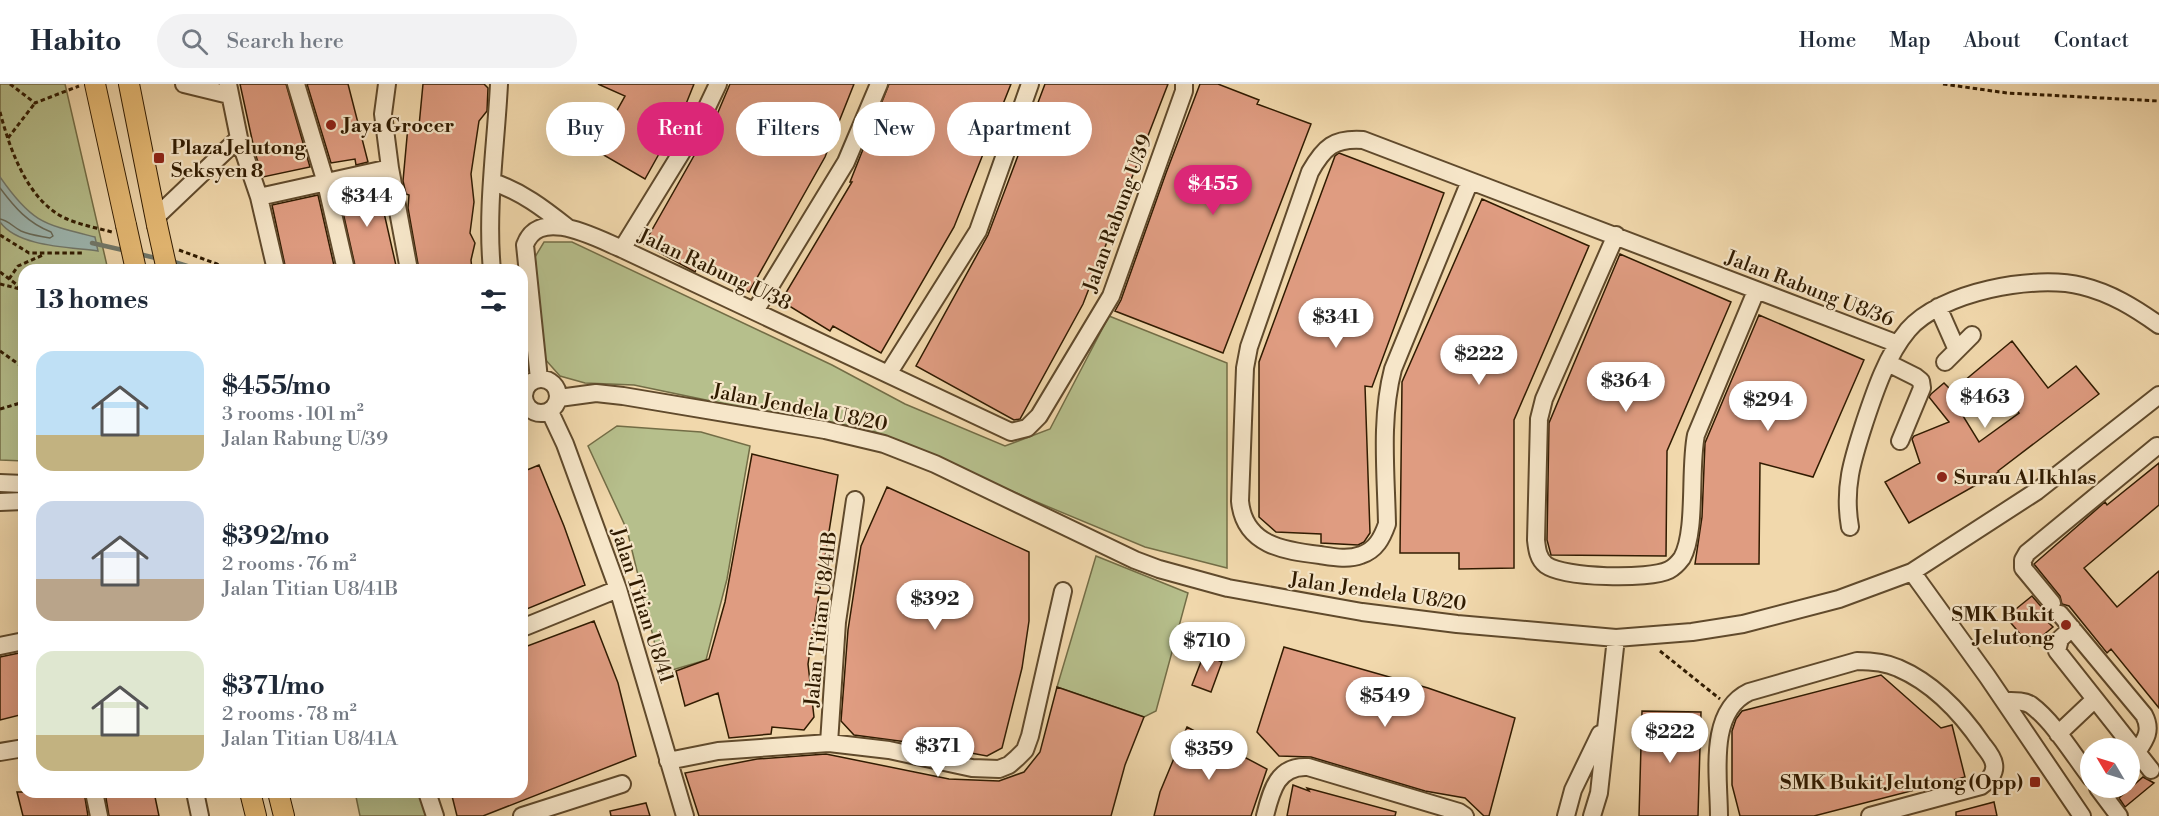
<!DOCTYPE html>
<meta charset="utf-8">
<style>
:root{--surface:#fff;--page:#f2f2f3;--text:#1f2937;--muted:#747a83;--line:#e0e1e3;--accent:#db2777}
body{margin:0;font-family:"Libre Bodoni",serif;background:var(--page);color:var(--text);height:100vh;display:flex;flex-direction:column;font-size:22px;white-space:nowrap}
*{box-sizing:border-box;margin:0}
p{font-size:20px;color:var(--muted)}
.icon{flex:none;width:33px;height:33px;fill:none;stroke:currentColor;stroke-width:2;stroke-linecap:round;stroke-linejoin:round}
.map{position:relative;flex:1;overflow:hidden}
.panel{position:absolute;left:18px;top:180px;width:510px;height:534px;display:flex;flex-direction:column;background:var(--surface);border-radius:18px;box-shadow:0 6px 24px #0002}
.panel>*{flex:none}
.top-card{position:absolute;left:546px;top:18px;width:570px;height:54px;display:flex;gap:12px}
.needle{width:39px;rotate:308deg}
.buttons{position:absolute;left:2080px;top:654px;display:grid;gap:12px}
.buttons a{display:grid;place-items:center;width:60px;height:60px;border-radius:50%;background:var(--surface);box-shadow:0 6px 24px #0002;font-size:30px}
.price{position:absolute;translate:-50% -51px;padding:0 14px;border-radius:21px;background:#fff;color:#222;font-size:20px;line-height:39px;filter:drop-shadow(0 2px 3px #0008)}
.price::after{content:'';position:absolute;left:50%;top:36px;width:18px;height:14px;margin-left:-9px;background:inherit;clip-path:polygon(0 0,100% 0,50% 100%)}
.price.active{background:var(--accent);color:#fff}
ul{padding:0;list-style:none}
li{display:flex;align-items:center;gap:18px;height:150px;padding:0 18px}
li span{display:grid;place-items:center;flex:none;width:168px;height:120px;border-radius:18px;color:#555}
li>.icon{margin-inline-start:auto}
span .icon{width:72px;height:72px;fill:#fffc;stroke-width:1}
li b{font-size:26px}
h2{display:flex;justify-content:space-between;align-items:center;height:72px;padding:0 18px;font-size:26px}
.chip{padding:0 21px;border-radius:27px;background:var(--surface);box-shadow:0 6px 24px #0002;font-size:21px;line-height:54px}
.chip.active{background:var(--accent);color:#fff}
header{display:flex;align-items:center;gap:36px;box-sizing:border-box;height:84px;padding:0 30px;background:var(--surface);border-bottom:2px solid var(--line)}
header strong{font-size:28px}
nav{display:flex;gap:33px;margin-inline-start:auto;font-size:21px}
.search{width:420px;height:54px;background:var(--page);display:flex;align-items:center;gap:15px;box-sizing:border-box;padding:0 21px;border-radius:33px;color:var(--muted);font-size:22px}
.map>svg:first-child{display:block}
.green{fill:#b6bf8c;stroke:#736d46;stroke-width:1.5}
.water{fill:#9db8b3;stroke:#71796c;stroke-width:1.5}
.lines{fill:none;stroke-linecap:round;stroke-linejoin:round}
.shore{stroke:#666a5a;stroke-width:1.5}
.stream{stroke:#71796c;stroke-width:4.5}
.building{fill:#df9c81;stroke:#301b01;stroke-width:1.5;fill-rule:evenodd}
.minor-casing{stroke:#604a2c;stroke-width:20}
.major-casing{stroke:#301b01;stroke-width:22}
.path{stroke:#301b01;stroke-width:3;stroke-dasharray:4.5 3;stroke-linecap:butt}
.minor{stroke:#f6e6c9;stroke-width:16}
.major{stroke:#e8bc76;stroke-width:20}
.major-bridge-casing{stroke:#301b01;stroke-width:22;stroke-linecap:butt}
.major-bridge{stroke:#e8bc76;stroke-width:20}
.poi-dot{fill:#8f2418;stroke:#f6e6c9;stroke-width:2}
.labels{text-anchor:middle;stroke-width:4.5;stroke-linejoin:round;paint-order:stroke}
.poi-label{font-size:20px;font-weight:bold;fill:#301b01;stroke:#f6e6c9;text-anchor:start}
.street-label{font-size:20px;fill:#301b01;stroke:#f6e6c9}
</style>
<header>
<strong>Habito</strong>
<div class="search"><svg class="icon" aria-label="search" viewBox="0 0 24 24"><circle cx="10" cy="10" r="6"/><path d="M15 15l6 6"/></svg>Search here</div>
<nav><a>Home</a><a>Map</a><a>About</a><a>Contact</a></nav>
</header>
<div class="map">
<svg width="2159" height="732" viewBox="0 0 2159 732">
<rect width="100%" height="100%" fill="#f1d8ac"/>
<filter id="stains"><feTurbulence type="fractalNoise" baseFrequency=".00333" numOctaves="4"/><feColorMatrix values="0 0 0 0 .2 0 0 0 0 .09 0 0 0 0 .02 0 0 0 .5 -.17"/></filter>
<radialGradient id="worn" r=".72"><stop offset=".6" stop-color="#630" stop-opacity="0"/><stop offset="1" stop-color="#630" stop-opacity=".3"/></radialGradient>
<path class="green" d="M0 0H65L108 186H24V377L0 376Z
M544 158H572L832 281 905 320 1005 362 1050 345 1109 232 1227 279V484L1145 463 1032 416 914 363 862 343 797 335 634 301 585 299 560 292 544 274 535 173Z
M617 342 701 348 750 362 727 495 706 576 662 589 627 446 588 362Z
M1096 472 1188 509 1156 627 1144 633 1057 603Z
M355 708H420L428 732H360Z"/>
<path class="water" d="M0 93C32 139 43 140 95 153L98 167C69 163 18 163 0 138Z"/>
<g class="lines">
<path class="shore" d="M0 104C15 124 28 139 51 148L53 152 50 154C40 152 30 151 21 147 13 143 8 136 0 135"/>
<path class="stream" d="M92 159 127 167
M139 170 160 175
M171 177 200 186"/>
</g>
<path class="building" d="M240 0H286L310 83 263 93 255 69Z
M307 0H348L368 78 356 81 355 75 331 79Z
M423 0H484L488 4 487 27 479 37 471 90 474 118 470 149 475 159 471 176 472 186H419L408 124 409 111 406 110 403 97 408 42H419Z
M598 0H694L684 25 645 95 595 66 625 12Z
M730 0H854L825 73 749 208 699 180 695 188 644 160 716 33Z
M889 0H1011L954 143 881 269 833 242 830 247 781 217 852 98H850Z
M1045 0H1168L1083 220 1020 335 1014 336 916 282 988 151Z
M1200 0H1218L1259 16 1257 20 1311 40 1223 269 1115 227 1121 216 1166 89Z
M1339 69 1444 109 1372 303 1365 302 1370 449 1364 458 1358 461 1321 459V450L1276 448 1259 433V278L1335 72Z
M377 98 397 186H356L338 106Z
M318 111 335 186H286L272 121Z
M1482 115 1589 162 1514 336V484L1459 485V469H1400L1402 298Z
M1620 170 1731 218 1667 367 1666 472 1551 471 1547 456 1549 339Z
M1759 231 1864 276 1813 393 1760 379 1759 480H1695L1702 433 1705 359Z
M2012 257 2048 304 2076 282 2099 310 1998 387 1999 388 1909 439 1885 398 1920 379 1912 355 1914 352 1949 338 1929 313 1931 310 1944 299 1952 307ZM1999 303 2019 329 1979 358 1963 332Z
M752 370 838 391 808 580 814 633 804 646 772 643 771 650 729 654 718 609 685 622 676 587 709 575 725 518Z
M2159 379V421L2084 484 2117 523 2159 487V624L2111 565 2107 569 2069 522 2062 520 2060 512 2034 480 2105 418 2107 421Z
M539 381 564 442 585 501 522 527V388Z
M887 403 1029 468V537L1022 584 1002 664 987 672 922 660 854 651 841 637 848 546 861 462Z
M2032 512 2044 526 2050 529 2052 537 2049 539 2053 543 2030 562 2006 533Z
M594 537 618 599 636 672 483 732H457L451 708H522V564Z
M1284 563 1428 604 1515 634 1489 732H1484L1465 714 1425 707 1311 673 1279 672 1257 648Z
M24 568V630L0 636V573Z
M1204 570 1222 578 1211 608 1192 601Z
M1881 591 1941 644 1952 641 1965 693 1814 732H1740L1732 701V647L1736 635 1742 627Z
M1057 603 1144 633 1125 681 1111 732H699L685 689 757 675 826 670 949 695 999 697 1024 688 1040 668Z
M1642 627 1701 628 1698 732H1639Z
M1187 643 1267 685 1251 732H1154L1160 708Z
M2143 693 2154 699 2125 723 2119 714Z
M1293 701 1309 707 1307 704 1396 728 1395 732H1287Z
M17 708H84L88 732H23Z
M105 708H154L159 732H109Z
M1994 718 1997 732H1956V728Z
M646 719 650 732H611L610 727Z"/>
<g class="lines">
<defs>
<path id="minor" d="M184 0 229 11
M228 0 239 54 259 113 276 186
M296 0 326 99 346 186
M387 0 383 30 390 84 409 186
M1470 97 1393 285C1380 335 1386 389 1387 440 1382 454 1376 466 1361 471 1348 476 1333 473 1320 471 1284 467 1244 461 1240 417L1245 284 1249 263 1310 88C1324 63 1334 54 1363 56L1898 260
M493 98C522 108 543 124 567 143
M259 113 390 84
M156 133 239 54
M1616 151 1544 315 1539 335 1536 456C1537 465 1538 475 1546 481 1564 494 1649 496 1669 486 1673 484 1679 478 1682 474 1697 447 1689 385 1696 351L1756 207
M622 165 699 40 718 0
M492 186C486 126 496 61 499 0
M1938 223 1957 266 1945 278
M755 227 846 78 879 0
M1957 266 1972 251
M1888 279 1916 293 1921 297 1922 304 1900 357
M888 290 978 147 1030 0
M524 312a17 17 0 1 1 34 0a17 17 0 1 1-34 0Z
M539 295 525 161C539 122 596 154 622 165L1011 348 1027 344 1039 332 1111 212 1184 7V0
M559 314 596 309 623 312 825 346 884 360 935 380 1135 476 1159 485 1228 504 1362 528 1457 540 1616 554 1692 548 1743 540 1839 515 1912 488 2037 407 2159 311
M550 328 565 360 618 505 685 732
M0 399 24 400
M0 418 24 417
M1850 443C1843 403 1853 374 1865 337 1875 307 1887 271 1908 246 1940 208 2035 190 2082 202 2111 209 2135 224 2159 241
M1912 488 1987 592 2082 732
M2052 519 2023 484V476L2027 469 2157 362
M2060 530 2144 631C2152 646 2146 655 2137 668
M522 544 618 505
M0 562 24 557
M2095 615 2151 686
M2004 617C2013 617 2024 616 2031 621 2054 638 2074 672 2091 694
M2058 650 2095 615 2057 567 2060 555 2072 544
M829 659 837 538 855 416
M0 668 24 664
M668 677 718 667 829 659 889 666 972 684 999 685 1009 681 1017 674 1025 666 1030 652 1063 507
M2098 704 2119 732
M94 708 99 732
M195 708 200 732
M427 708 435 732
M522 732 622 700
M1265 732C1271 708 1277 681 1308 683L1459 728 1465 732
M1566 732 1573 706 1600 650
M1592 732 1599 709 1616 554
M1719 732C1719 693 1707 628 1749 608L1857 577C1871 577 1885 578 1898 584 1933 599 1962 630 1983 661 1987 666 1993 673 1994 680 1996 690 1988 697 1981 702L1870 732"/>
<path id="major" d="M95 0 126 141
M129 0 157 141
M250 708 256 732
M278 708 284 732"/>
</defs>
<use href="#minor" class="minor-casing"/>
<use href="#major" class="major-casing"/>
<path class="path" d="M10 0 35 19 79 2
M1943 0 2007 9 2159 17
M0 28C10 66 28 118 67 135 81 141 97 144 112 148
M8 54 35 19
M0 151 29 169H82
M179 166 217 180 227 186
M0 188 24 206
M9 195 18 182 43 171
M0 200 20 205
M0 267 24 284
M0 325 24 318
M1660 567 1720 615"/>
<use href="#minor" class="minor"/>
<use href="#major" class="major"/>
<defs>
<path id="major-bridge" d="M126 141 136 186
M157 141 167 186"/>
</defs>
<use href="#major-bridge" class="major-bridge-casing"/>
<use href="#major-bridge" class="major-bridge"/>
</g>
<g class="poi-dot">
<circle cx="331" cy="41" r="6"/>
<rect x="153" y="68" width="12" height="12" rx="3"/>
<circle cx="1942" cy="393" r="6"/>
<circle cx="2066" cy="541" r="6"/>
<rect x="2029" y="692" width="12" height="12" rx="3"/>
</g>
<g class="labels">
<g class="poi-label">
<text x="343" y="48">Jaya Grocer</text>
<text x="171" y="70">Plaza Jelutong<tspan x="171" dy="23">Seksyen 8</tspan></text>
<text x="1954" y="400">Surau Al Ikhlas</text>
<text x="2054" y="537" text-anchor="end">SMK Bukit<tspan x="2054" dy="23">Jelutong</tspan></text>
<text x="2023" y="705" text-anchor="end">SMK Bukit Jelutong (Opp)</text>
</g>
<g class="street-label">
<text transform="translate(1117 129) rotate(-70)" y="7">Jalan Rabung U/39</text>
<text transform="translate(715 185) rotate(25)" y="7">Jalan Rabung U/38</text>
<text transform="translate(1810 204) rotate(21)" y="7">Jalan Rabung U8/36</text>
<text transform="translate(800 323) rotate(11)" y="7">Jalan Jendela U8/20</text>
<text transform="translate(1378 507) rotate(8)" y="7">Jalan Jendela U8/20</text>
<text transform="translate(643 521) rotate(72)" y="7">Jalan Titian U8/41</text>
<text transform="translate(820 535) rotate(-84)" y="7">Jalan Titian U8/41B</text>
</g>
</g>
<rect width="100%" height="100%" filter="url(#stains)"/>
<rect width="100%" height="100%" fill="url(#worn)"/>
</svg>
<div class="buttons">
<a><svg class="needle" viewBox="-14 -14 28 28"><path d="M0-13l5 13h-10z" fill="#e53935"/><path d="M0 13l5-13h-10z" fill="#747a83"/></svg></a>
</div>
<b class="price active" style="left:1213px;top:132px">$455</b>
<b class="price" style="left:367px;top:144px">$344</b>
<b class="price" style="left:1336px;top:265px">$341</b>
<b class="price" style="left:1479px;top:302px">$222</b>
<b class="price" style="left:1626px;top:329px">$364</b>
<b class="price" style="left:1985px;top:345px">$463</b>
<b class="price" style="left:1768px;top:348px">$294</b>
<b class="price" style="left:935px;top:547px">$392</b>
<b class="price" style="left:1207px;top:589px">$710</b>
<b class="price" style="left:1385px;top:644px">$549</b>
<b class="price" style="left:1670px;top:680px">$222</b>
<b class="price" style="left:938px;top:694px">$371</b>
<b class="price" style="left:1209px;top:697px">$359</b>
<div class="top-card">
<a class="chip">Buy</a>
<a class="chip active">Rent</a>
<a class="chip">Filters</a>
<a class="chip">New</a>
<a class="chip">Apartment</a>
</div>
<section class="panel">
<h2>13 homes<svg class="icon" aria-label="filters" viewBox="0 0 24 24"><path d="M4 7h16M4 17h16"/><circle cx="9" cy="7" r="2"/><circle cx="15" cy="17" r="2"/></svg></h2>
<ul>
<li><span style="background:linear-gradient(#bfe0f5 70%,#c2b280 0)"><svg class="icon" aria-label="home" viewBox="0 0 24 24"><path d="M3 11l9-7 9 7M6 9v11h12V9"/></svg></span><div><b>$455/mo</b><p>3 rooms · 101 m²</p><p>Jalan Rabung U/39</p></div></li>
<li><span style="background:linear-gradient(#c9d6e8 65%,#b9a48a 0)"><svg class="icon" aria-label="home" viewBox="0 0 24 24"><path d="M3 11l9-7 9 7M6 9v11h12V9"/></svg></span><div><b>$392/mo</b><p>2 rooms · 76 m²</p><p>Jalan Titian U8/41B</p></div></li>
<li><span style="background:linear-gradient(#dfe7d0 70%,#c2b280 0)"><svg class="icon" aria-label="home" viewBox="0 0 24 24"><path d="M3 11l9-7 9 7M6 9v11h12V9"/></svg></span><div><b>$371/mo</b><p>2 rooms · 78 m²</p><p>Jalan Titian U8/41A</p></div></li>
</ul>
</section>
</div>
